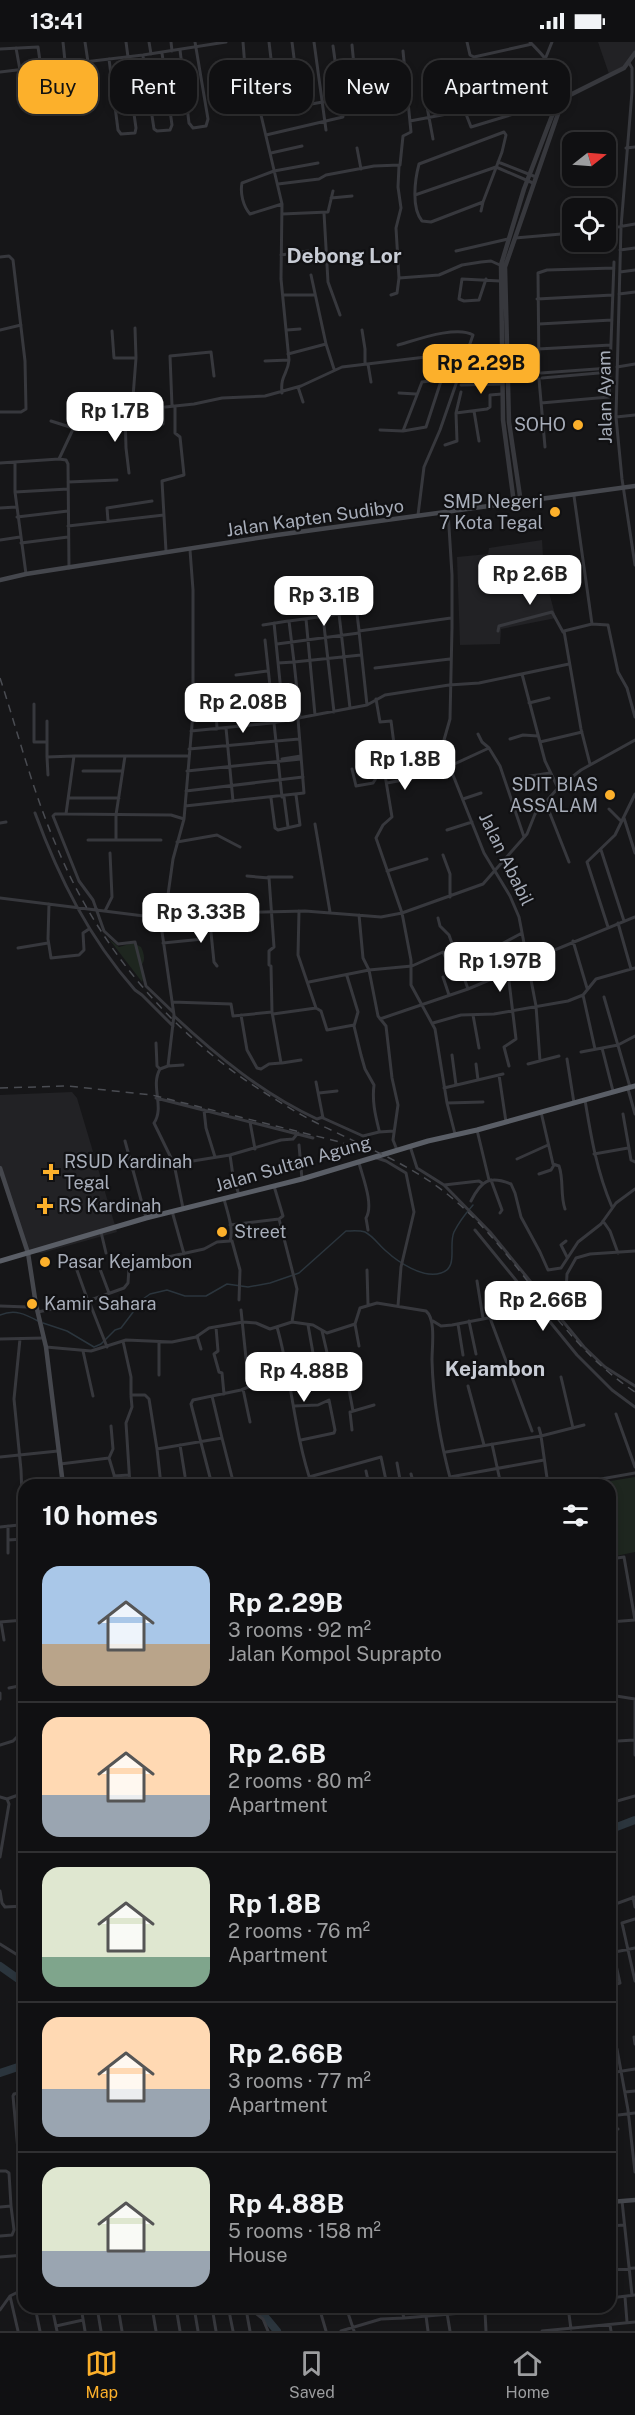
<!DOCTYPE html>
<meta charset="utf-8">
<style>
:root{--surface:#101012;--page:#1e1e20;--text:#f1f3f6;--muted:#9c9d9f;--line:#303032;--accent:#fcb02b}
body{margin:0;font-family:"Public Sans",sans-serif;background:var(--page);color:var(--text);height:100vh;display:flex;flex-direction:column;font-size:22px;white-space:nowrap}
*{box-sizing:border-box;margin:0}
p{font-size:20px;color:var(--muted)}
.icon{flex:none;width:33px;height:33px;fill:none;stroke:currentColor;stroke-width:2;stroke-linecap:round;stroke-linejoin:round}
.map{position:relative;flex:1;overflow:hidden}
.drawer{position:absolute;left:18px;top:1437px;width:598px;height:834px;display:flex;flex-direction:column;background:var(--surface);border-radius:18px;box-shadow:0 3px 9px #0003,0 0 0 2px var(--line)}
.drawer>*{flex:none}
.guide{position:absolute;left:18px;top:18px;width:600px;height:54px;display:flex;gap:12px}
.needle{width:39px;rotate:73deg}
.fabs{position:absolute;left:562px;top:90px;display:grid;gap:12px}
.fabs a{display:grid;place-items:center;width:54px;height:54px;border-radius:12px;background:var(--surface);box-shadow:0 3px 9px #0003,0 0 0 2px var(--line);font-size:30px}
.price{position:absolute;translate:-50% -51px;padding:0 14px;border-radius:12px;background:#fff;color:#222;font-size:20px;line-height:39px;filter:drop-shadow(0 2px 3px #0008)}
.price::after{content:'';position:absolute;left:50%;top:36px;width:18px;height:14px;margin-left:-9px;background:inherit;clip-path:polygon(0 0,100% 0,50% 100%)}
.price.on{background:var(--accent);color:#111}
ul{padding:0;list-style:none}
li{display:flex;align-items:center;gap:18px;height:150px;padding:0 24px}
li+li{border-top:2px solid var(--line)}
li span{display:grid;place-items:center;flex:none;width:168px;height:120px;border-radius:18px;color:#555}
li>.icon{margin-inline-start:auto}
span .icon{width:72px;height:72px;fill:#fffc;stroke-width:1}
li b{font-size:26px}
h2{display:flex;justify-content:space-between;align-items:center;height:72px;padding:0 24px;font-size:26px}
.chip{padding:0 21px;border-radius:18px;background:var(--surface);box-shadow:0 3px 9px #0003,0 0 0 2px var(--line);font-size:21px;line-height:54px}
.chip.on{background:var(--accent);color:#111}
.status{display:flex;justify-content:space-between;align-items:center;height:42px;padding:0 30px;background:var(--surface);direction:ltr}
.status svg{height:16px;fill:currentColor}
.dock{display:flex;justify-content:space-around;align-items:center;height:84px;border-top:2px solid var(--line);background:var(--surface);font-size:16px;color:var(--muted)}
.dock a{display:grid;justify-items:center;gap:3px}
.dock .on{color:var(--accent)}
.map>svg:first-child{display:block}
.built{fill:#222225}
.green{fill:#1e261f}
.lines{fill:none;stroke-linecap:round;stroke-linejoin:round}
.stream{stroke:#2b353d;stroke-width:1.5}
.river{stroke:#2b353d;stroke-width:8}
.minor{stroke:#37383d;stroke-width:3}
.tertiary{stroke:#37383d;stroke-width:4.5}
.secondary{stroke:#45474d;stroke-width:4.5}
.trunk{stroke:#5a5e66;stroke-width:5}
.rail{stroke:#4a4c52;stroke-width:1.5;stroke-dasharray:8 6;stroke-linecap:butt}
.poi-dot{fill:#fcb02b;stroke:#111113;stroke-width:2}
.labels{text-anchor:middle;stroke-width:4.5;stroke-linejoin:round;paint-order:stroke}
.street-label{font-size:18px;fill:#a7adb9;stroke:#111113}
.poi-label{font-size:18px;fill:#a7adb9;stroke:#111113;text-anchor:start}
.quarter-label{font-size:21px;font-weight:bold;fill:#c8ccd5;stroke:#111113}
</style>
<div class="status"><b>13:41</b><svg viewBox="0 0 49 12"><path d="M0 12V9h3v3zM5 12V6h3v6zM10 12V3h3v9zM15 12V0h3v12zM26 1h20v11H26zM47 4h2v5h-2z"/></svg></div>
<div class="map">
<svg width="635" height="2289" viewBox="0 0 635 2289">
<rect width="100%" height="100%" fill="#161618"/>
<path class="built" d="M598 0H635V10L626 23 609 32Z
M542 498 544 532 556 576 501 587 500 602 460 603 457 515 488 512 489 506Z
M72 1050 77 1056 117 1190 42 1211H28L0 1123V1053Z"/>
<path class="green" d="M109 897 119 905 133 901 141 905C144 911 146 918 141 924L144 934 142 940Z
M635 1435V1510L611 1515 610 1443H586Z"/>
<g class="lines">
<path class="stream" d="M0 1273C15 1267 25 1272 38 1279
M43 1281 67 1289 94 1305 101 1302 115 1288 121 1286 143 1257 150 1252 167 1248 185 1254H206L227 1242 248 1245 270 1241 299 1231 346 1189C352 1189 359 1188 365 1190 373 1194 379 1203 386 1209 398 1220 423 1237 441 1231 459 1226 448 1203 454 1190 459 1180 466 1171 473 1163"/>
<path class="river" d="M610 1791 614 1786 635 1778
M0 1924 24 1941
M0 2031 24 2023
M257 2265 277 2289"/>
<path class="minor" d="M63 0 68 48
M85 0 88 20
M126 0 128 15
M149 0 151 12
M171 0 172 9
M243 0 247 51 261 73 282 162 281 237 289 318C288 332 280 333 282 351
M269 0 277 67
M292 0 300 63
M314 0 326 88
M467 0 470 13 474 15 532 2
M530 0C554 25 551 19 547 53L552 63
M16 6 20 28
M0 7 38 5 41 26
M180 8 189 81 193 86 206 84 208 77 195 0
M143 14 154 87 157 89 170 88 172 83 162 11
M546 15 552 0
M109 17 118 88 121 92 135 91 136 86 126 16
M629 21 632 26V50L621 185 616 375 622 437 635 523
M0 30 143 13 226 0
M425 54 433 97
M222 55 223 65 227 69 254 60
M260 71 357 54 352 3
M410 79 463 69 466 72 471 85 543 63H552L557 67
M504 90 506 93 502 110 483 160 431 180 422 179C411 166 415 137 419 122Z
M266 93 343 75 333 4
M357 106 361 127
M626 106 635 105
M271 111 302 104
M498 120 536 135
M399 124 398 145 401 166 396 186 399 236 439 233 462 223 481 220 491 219 502 224
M278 142 319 137 326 133 374 124 400 123 403 94 411 90 403 9
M415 153 496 125 533 141
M331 156 352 154
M282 162 250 172C243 164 240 151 242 141L274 129 318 121
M481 169 483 160
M324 171 328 240 340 273
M282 172 328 170 333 149
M606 187 635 182
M515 196 573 191
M594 202V200
M620 208 635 206
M456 209 508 197
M281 213 308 209
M0 215 9 214 13 218 25 319 26 367 21 370H0
M620 230 635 228
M311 233 326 302 334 327
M486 237 479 258 464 259 459 257 462 237 500 239
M619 252 635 250
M283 253H314
M391 253 397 251 399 236
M537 257 613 253
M539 282 612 278
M135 286 136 316
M0 288 21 283
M287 288 300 287
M362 288 365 307V322
M112 289 114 316H136L132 368
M398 303C416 298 457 283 473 293L440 388 424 425 418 473
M538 307 611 303
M288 312 326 302
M265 319 289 318
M368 322 371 340
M617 325 635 322
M539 330 538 231 547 228 614 226
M541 331 610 326
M510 335 512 338 537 336
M506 336 512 333 537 332
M542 336 610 330
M539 337 545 405
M461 343 502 342
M298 345 303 360
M399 351 416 352
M89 356 91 372
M541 361 609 355 614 220
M172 364 170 314 211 310 214 334
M125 369 126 406 129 431
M474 369 479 399
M456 371 461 350
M616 375 635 373
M51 379 73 386
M163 382V365
M380 388 403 389 422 340 458 335
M403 389 426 385 442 336
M445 403 457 399 456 371 487 367 490 365V353L502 352
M59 417 66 418 68 422 69 526
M15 420V450
M0 421 59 417 75 383 83 377 98 369 137 368 194 362 222 356 265 354 301 344 342 325 501 306
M68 440 117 438
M574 454 592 582
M0 466 16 465
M448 469 452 533V586L450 677 444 698 445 713 484 811 510 854 519 875 536 964 540 1019
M17 475 68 469
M108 479 107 466 152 459
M68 484 164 473
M0 498 20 495
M21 501 68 495
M166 509 162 439 184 433 180 395 175 391V364
M26 532 15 450 68 447
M339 572 350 666
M323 575 334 670
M306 577 315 673
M274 581 284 679
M263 583 288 579
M498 589 499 584 552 570 563 590
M265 598 282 755
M277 602 359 591
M278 621 294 620 289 579 354 570 357 572 359 588
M375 626 450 617
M522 632 545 719 558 746
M236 633 267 629
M215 644 217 687
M376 657 380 680 391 679 397 725 385 733 392 775 383 783 376 796 402 871 411 918V943L435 987 447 1061 455 1092
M529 661 549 656
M34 662V700H47V715L74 714
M367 663 385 653 449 643 479 641 569 622
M217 666 270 660
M300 676 294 620 361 613
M47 679V700
M226 686 233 759
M191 689 272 681 367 663 359 589 451 576
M478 692 482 700 489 706
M510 697 523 693 538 694
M540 700 582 690
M189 707 299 697
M125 714 116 773V798H161
M47 715 48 733
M282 717 301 714
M590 722 581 687 564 589 592 582 608 583 618 630 627 646 635 675
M450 724 489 706 500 724 524 795
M352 727 356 744 373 741 380 730H386
M83 729H122
M187 729 301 717
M524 735 550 731
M387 741 419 735
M186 749 303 735
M284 755 288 785
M68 756H119
M271 756 275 786 278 788 300 783 296 753
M463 757 481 751
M545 759 569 820
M185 764 304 751 298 677
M609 767 621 779
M35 771C59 836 89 896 135 948L142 953 173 984
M66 772H55L53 774 79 839 93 858 104 889 118 902 135 900 146 944 173 970
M624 776 635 811
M184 777 171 773 66 772 74 714H188
M0 781 6 780
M315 782 330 870
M447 788 472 780
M88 798H116
M177 800 217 793 240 805
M601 808 624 879
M443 813 450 832V855
M387 829 427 817
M268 835H292
M0 856 160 876 188 872 305 869 381 875 402 871 483 842 527 792 535 772 558 746 581 728 635 698
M49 862 48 897 51 916 79 913 84 908 83 891 89 887
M105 869 112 855 110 811
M299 869 298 913 316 966 321 969 327 988 354 983
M209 871 214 920 217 924
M359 873 363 916 369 928 378 974 386 984 392 1036 398 1063 393 1098 397 1108
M165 874 173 817 184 777 193 671V548L190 508
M160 876 174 973 168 1024 160 1027C150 1044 165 1065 154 1081L174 1122 183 1166
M438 876 440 884 449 893 468 947
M618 881 631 927
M608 885 587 820 615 793 635 752
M573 899 587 946
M163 901 203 897
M18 906 48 901
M528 919 635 875
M508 931 516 997 504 1005 509 1024
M347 934 358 970 354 984 361 1013 365 1027 374 1043C372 1059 375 1072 379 1088V1090L394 1089
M443 935 449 953
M309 940 369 928 412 924 443 910 450 926 460 924 522 891
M583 953 595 1007
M604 955 630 1045
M172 960 231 962 233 974 272 970
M273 972 316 966
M241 973 247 1008 257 1026 261 1027 269 1022 281 1021 272 970 271 924 269 923V909L274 905 269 836 247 834
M473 973 479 1006
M174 974C217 1014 263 1052 317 1077L323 1075
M380 977 468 947 525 923
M433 981 461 973 494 972 568 959 583 953 596 937 635 926
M156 1001 157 1024 160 1027
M602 1006 613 1049
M581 1010 618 1003 635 994
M452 1013 456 1043
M567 1017 574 1061
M282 1021 301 1018
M476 1022 478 1038
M528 1022 559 1014
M168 1024 183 1023
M499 1033 506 1080
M316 1040 323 1076 363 1094 379 1090
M444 1046 503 1032
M628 1047 635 1072
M319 1051 337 1049
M156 1056 313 1096
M585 1058C591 1095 597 1130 612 1165
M447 1061 483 1060
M204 1068 206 1086 215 1115
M541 1070 553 1122 559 1124C564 1138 560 1153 565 1167
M623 1072 631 1118 635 1120
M250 1080 255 1107
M477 1088 489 1138
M125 1099 146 1176
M299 1103 302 1137
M410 1104 417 1126 444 1143 479 1139 482 1141
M594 1112 628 1106
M230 1113 281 1098 293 1097 298 1091
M377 1116 386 1119 406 1131 414 1170 401 1225 398 1264
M517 1117 548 1103
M359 1121C363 1136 374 1163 366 1176L368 1188
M174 1122 230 1113 233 1134 239 1153
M539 1132 551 1128 554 1123
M491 1138 502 1168 500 1171
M444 1143 490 1190 584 1305 605 1325 635 1344
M274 1144 283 1174 279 1177 297 1247 292 1280
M471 1159C481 1139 489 1133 511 1142L515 1151 521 1175 540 1210 548 1228 561 1226 578 1200 601 1182 616 1161 635 1147
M172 1169 184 1212
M603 1179 610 1189 618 1211
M230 1183 279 1177
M475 1188 577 1313 612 1348 635 1365
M101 1190 106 1211
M232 1199 240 1228 239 1258
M566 1199 561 1203 567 1215
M97 1219 109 1251
M74 1220 88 1259
M367 1228 368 1262
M477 1239 483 1276
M89 1259 107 1305
M0 1264 28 1265 36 1263
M241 1268 249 1345
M38 1270 88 1259 124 1246 128 1241 129 1226 136 1222 204 1207 217 1200 230 1199C234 1187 227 1169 224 1157
M490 1276 532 1389
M433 1279 441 1284 452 1283 514 1271 566 1251 567 1232 576 1216 590 1212 635 1209
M469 1279 476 1312
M355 1282 359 1304
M458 1282 463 1313
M308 1283 313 1311
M216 1285 218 1309 214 1312 219 1330 222 1331 224 1352
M277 1285C292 1337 294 1392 312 1443
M322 1289 329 1319
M197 1294 201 1307
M0 1297 44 1296
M123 1299 131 1335V1353H145L149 1357 157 1407 222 1396 234 1443
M159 1300V1333
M46 1305 91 1309 126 1298 172 1300 196 1295 209 1286 243 1280 256 1281 270 1287 292 1280 313 1283 327 1291 355 1282 360 1266 377 1261 426 1269C436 1277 432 1305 432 1318 433 1360 441 1403 452 1443
M83 1309 93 1354
M561 1335 573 1386
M468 1344 484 1403
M243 1347 250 1380
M294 1364 318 1363 329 1358 335 1388 334 1391 301 1398
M616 1372 635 1425
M539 1386 541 1393
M352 1388 350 1370 374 1363
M541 1394 584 1383
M222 1396 212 1354 241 1348 287 1329 343 1315 353 1369
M492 1402 501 1443
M180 1403 185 1434
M157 1407 161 1443
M446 1410 541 1394 548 1443
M0 1415 58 1409
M109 1416 115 1436V1443
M397 1421 401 1443
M60 1422 109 1416 113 1407 111 1384
M366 1429 369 1443
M411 1432 414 1443
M114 1434 129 1433
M309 1435 381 1415 387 1443
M450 1435 544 1418
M130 1443 126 1381 132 1365 131 1354
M212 1443 191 1362 193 1358 212 1354
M238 1443H248
M567 1443 635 1431
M8 1484V1511
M0 1485 19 1483 23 1479 21 1428 14 1357 20 1297
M8 1498 24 1497
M610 1517 624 1515 635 1578
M0 1580 24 1578
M1 1580 4 1598
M610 1580 635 1578
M613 1595 614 1654
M9 1646 24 1643
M0 1651V1657
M610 1653 635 1657
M635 1658V1713
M618 1699 634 1698
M0 1703 13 1699 24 1688
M0 1755 7 1757 9 1762 0 1815
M7 1757 24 1751
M610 1761 635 1754
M0 1849 2 1861 5 1865 24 1864
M633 1855 635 1865
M610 1864 635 1855
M20 1865 24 1883
M635 1877 622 1881 635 1939
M610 1896 620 1941 610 1944
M0 1902 24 1917
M610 1911 635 1906
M610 1990V1997
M634 1995 635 2002
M617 2007 628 2068 635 2130
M610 2031 635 2027
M24 2050 14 2052 13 2054 18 2108 24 2112
M625 2050 635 2049
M610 2074 635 2071
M610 2088 618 2087
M610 2110 616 2109
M0 2129H6L9 2131 11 2164
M622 2159 632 2253
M0 2165 11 2164 14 2188 12 2193 0 2194
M610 2184 624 2183
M0 2215 24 2213
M610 2228 635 2226
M10 2254 24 2247
M625 2255 627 2280
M610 2256 635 2253
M35 2265 40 2289
M52 2265 57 2289
M81 2265 85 2289
M97 2265 101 2289
M118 2265 122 2289
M152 2265 156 2289
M176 2265 180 2289
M194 2265 198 2289
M212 2265 216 2289
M248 2265 263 2277 268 2289
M319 2265 326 2289
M346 2265 354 2289
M568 2265 571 2287
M0 2268 10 2254 18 2289
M229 2269 233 2289
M485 2269 486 2289
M213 2271 246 2267 250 2289
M447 2271 450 2289
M426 2274 428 2289
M404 2276 485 2269 513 2265
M610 2283 611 2289
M56 2284 83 2278
M341 2289 381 2277 404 2276 401 2265
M542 2289 635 2280"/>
<path class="tertiary" d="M514 461 503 378 501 223 524 147 555 66 564 56 624 26 635 11
M521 461 509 380 505 225 559 69"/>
<path class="secondary" d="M0 538 26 532 277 493 635 444
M0 1126 28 1211 36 1263 46 1305 63 1443
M610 2160 635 2158"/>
<path class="trunk" d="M0 1219 146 1176 302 1137 428 1099 477 1088 635 1044"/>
<path class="rail" d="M0 636C19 694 34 754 59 810 100 907 173 993 262 1049 284 1063 307 1077 331 1088 374 1109 415 1125 452 1156 522 1214 555 1297 635 1350
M0 1046 68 1044 152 1053 344 1101"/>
</g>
<g class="poi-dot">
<circle cx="578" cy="383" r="6"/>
<circle cx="555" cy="470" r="6"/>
<circle cx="610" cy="753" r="6"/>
<path d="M48 1121h6v6h6v6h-6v6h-6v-6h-6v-6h6z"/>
<path d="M42 1155h6v6h6v6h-6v6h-6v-6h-6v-6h6z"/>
<circle cx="222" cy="1190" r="6"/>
<circle cx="45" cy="1220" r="6"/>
<circle cx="32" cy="1262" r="6"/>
</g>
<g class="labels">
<g class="street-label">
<text transform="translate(605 355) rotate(-91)" y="6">Jalan Ayam</text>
<text transform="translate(315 476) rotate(-8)" y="6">Jalan Kapten Sudibyo</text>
<text transform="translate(506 817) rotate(64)" y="6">Jalan Ababil</text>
<text transform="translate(293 1122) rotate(-16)" y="6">Jalan Sultan Agung</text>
</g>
<g class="poi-label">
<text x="566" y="389" text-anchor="end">SOHO</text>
<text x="543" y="466" text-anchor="end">SMP Negeri<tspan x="543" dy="21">7 Kota Tegal</tspan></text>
<text x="598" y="749" text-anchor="end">SDIT BIAS<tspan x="598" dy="21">ASSALAM</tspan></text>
<text x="64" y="1126">RSUD Kardinah<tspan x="64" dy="21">Tegal</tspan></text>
<text x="58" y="1170">RS Kardinah</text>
<text x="234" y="1196">Street</text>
<text x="57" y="1226">Pasar Kejambon</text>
<text x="44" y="1268">Kamir Sahara</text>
</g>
<g class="quarter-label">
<text x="344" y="221">Debong Lor</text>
<text x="495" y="1334">Kejambon</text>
</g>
</g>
</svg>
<div class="fabs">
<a><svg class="needle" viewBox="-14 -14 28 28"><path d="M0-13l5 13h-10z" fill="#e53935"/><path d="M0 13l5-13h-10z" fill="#9c9d9f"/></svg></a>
<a><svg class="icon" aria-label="locate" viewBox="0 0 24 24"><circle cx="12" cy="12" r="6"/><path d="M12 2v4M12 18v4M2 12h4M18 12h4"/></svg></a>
</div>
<b class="price on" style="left:481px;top:353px">Rp 2.29B</b>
<b class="price" style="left:115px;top:401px">Rp 1.7B</b>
<b class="price" style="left:530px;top:564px">Rp 2.6B</b>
<b class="price" style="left:324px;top:585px">Rp 3.1B</b>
<b class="price" style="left:243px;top:692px">Rp 2.08B</b>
<b class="price" style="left:405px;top:749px">Rp 1.8B</b>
<b class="price" style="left:201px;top:902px">Rp 3.33B</b>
<b class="price" style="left:500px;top:951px">Rp 1.97B</b>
<b class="price" style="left:543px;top:1290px">Rp 2.66B</b>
<b class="price" style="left:304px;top:1361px">Rp 4.88B</b>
<div class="guide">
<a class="chip on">Buy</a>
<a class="chip">Rent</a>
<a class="chip">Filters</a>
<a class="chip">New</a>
<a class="chip">Apartment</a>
</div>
<section class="drawer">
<h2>10 homes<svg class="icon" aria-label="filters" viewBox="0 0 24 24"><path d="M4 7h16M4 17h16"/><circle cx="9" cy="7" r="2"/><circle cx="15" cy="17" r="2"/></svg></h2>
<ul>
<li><span style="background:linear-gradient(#a9c7e8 65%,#b9a48a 0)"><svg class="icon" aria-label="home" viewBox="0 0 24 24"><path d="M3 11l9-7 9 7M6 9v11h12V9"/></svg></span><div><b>Rp 2.29B</b><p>3 rooms · 92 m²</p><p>Jalan Kompol Suprapto</p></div></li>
<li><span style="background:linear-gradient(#ffd9b3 65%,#9aa5b1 0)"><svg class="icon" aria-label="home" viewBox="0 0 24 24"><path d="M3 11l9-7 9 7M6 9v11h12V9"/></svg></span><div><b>Rp 2.6B</b><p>2 rooms · 80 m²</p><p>Apartment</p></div></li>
<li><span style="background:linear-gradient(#dfe7d0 75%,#7fa58c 0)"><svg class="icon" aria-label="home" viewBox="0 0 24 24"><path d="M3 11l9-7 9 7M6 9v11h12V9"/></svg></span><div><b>Rp 1.8B</b><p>2 rooms · 76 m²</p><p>Apartment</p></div></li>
<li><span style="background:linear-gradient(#ffd9b3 60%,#9aa5b1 0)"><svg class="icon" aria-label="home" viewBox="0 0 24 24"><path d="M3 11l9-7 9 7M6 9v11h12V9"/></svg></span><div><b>Rp 2.66B</b><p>3 rooms · 77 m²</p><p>Apartment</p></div></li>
<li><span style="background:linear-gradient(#dfe7d0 70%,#9aa5b1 0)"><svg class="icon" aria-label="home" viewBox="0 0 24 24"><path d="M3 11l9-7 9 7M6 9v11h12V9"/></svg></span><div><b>Rp 4.88B</b><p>5 rooms · 158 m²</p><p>House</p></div></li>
</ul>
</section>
</div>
<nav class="dock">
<a class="on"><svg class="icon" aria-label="map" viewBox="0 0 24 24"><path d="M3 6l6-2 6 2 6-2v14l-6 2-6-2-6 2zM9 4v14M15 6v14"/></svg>Map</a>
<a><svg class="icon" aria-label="saved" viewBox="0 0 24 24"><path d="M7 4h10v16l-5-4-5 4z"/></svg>Saved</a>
<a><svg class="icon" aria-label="home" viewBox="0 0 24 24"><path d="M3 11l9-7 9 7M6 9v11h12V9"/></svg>Home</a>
</nav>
